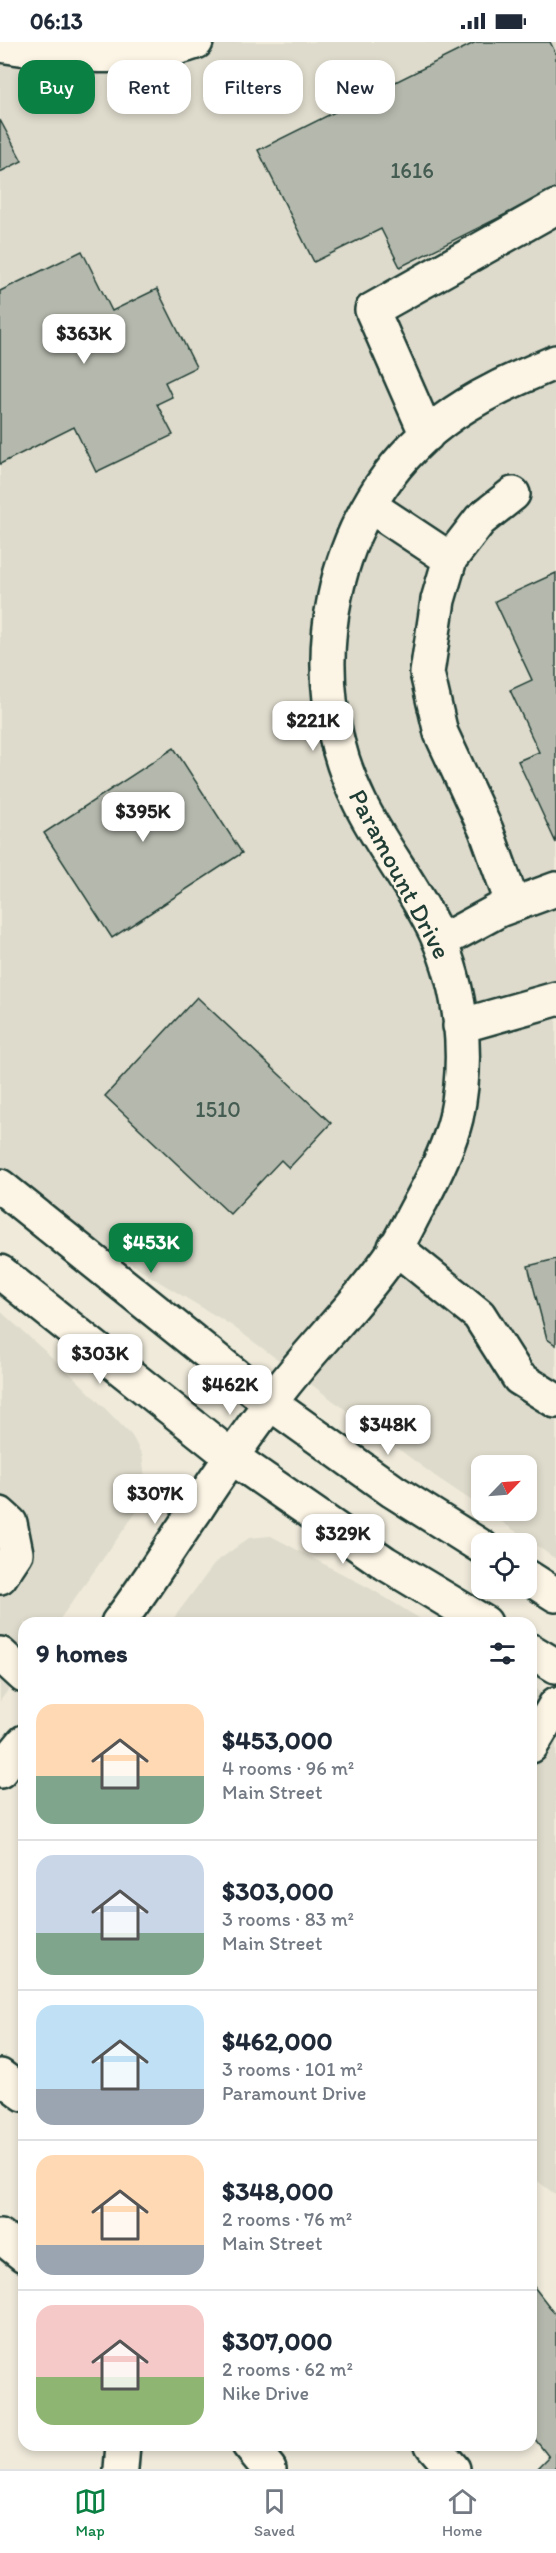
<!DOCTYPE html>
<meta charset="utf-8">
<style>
:root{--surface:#fff;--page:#f2f2f3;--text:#1f2937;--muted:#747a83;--line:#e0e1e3;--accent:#0b8043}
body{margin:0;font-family:Itim,sans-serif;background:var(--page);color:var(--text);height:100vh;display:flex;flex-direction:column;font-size:22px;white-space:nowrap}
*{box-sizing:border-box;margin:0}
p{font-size:20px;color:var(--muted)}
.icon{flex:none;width:33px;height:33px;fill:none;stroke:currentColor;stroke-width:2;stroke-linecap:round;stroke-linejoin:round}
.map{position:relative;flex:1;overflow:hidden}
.details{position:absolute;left:18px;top:1575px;width:519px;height:834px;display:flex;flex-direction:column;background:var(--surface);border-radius:18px;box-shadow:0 3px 9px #0003}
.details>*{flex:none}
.top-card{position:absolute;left:18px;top:18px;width:520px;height:54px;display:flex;gap:12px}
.needle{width:39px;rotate:65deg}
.controls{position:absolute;left:471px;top:1413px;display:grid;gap:12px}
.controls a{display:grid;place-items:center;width:66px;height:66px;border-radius:12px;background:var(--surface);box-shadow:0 3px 9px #0003;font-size:30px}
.price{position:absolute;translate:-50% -51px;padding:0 14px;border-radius:12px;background:#fff;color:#222;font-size:20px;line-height:39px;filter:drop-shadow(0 2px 3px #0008)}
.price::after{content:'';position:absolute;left:50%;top:36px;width:18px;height:14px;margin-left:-9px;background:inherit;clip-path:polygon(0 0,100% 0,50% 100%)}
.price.active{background:var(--accent);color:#fff}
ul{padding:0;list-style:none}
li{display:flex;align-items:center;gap:18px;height:150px;padding:0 18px}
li+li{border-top:2px solid var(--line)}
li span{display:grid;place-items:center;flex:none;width:168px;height:120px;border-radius:18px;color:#555}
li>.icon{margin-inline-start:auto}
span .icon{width:72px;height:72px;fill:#fffc;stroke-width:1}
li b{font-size:26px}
h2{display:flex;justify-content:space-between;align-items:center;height:72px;padding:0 18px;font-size:26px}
.tag{padding:0 21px;border-radius:18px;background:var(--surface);box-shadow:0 3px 9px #0003;font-size:21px;line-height:54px}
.tag.active{background:var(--accent);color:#fff}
.status{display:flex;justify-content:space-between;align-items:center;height:42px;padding:0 30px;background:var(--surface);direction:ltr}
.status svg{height:16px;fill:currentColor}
.tab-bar{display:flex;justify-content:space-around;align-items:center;height:84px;border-top:2px solid var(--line);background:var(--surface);font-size:16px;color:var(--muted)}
.tab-bar a{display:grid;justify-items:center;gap:3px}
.tab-bar .active{color:var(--accent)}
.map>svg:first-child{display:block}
.built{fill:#dedbcc}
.building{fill:#b5b9ad;stroke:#1f3d34;stroke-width:1.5}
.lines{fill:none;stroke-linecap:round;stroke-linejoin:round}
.minor-casing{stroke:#1f3d34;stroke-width:38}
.major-casing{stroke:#1f3d34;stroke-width:38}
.minor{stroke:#fcf5e5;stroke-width:33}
.major{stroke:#fcf5e5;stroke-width:33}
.labels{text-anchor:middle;stroke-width:4.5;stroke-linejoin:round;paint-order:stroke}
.number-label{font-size:22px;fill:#445c52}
.street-label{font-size:26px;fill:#1f3d34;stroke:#fcf5e5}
</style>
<div class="status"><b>06:13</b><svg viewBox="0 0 49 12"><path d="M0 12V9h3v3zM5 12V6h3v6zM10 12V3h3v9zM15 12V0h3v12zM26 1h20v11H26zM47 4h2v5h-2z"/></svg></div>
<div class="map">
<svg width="556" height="2427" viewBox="0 0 556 2427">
<rect width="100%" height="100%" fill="#efeada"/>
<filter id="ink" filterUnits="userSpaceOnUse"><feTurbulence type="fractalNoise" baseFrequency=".0167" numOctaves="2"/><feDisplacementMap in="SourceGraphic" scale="12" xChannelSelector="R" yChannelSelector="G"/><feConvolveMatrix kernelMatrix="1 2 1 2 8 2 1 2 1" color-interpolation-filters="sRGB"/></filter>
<g filter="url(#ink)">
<path class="built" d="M0 0H556V1517L486 1469 526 1468V1424H482L481 1465 435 1434 231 1283 153 1236 62 1176 0 1123Z
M0 1269 77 1338 132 1394 142 1413 145 1436 137 1469 57 1581H24V1626L0 1659Z
M271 1494 371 1547 427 1581H170L216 1520 249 1496Z
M531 1644 556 1659V2153L531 2134Z"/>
<path class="building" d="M476 0H550L556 12V147L400 225 381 187 314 220 258 108Z
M0 78 22 119 0 130Z
M82 209 112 269 157 247 196 325 165 340 172 355 157 362 173 393 96 430 74 385 0 422V249Z
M556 531V801L518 719 539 710 510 648 532 638 495 559Z
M174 706 242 811 112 896 44 791Z
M197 955 331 1081 289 1126 281 1118 230 1172 105 1054Z
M556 1217V1303L547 1297 528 1224Z
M531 2241 556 2273V2427H537L549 2415 534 2396 531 2398Z"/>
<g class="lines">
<defs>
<path id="minor" d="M0 3C63 13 135 22 196 0
M427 393 372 268 556 165
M370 464 450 517
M513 863 486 788 441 691 427 631 438 558 450 517 480 478 513 452
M440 900 499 868 556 847
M460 984 556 957
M395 1205 479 1273 519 1336 556 1359
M0 1472 10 1481 16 1511 0 1535
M118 1581C146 1545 169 1506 195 1469 218 1433 243 1398 268 1364 304 1313 352 1269 388 1218 401 1200 410 1178 421 1159 435 1133 449 1105 456 1076 469 1015 462 947 436 891 415 846 382 806 360 761 297 635 328 465 443 379 477 353 516 337 556 320
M0 1612 24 1634
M531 1704 556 1662
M0 1729 24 1700
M0 2034 24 2052
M0 2194 24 2213
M249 2403 269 2427
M432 2403 453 2427
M121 2427 123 2403"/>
<path id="major" d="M0 1144 270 1361 393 1449 482 1505
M0 1230 233 1416 385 1521 485 1581
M526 1534 556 1553
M531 1609 556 1624"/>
</defs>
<use href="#minor" class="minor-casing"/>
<use href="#major" class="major-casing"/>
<use href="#minor" class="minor"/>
<use href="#major" class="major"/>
</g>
</g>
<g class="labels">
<g class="number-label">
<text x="412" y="136">1616</text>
<text x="218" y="1075">1510</text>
</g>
<g class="street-label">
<text transform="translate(400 832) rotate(62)" y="9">Paramount Drive</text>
</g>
</g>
</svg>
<div class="controls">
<a><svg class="needle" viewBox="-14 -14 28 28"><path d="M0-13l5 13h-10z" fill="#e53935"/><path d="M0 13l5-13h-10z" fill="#747a83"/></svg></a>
<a><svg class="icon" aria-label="locate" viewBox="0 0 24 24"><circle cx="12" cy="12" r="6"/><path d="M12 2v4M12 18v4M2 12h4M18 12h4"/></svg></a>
</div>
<b class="price" style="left:84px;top:323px">$363K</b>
<b class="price" style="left:313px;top:710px">$221K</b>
<b class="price" style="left:143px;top:801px">$395K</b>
<b class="price active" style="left:151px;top:1232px">$453K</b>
<b class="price" style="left:100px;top:1343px">$303K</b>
<b class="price" style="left:230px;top:1374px">$462K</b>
<b class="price" style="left:388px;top:1414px">$348K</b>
<b class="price" style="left:155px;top:1483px">$307K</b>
<b class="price" style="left:343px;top:1523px">$329K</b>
<div class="top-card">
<a class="tag active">Buy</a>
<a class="tag">Rent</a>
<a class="tag">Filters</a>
<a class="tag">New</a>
</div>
<section class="details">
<h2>9 homes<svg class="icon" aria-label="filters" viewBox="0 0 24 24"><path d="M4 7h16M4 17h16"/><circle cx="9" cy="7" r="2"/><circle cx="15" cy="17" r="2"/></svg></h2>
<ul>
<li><span style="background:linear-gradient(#ffd9b3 60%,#7fa58c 0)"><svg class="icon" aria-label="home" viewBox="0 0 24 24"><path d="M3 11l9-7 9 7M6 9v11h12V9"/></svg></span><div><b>$453,000</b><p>4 rooms · 96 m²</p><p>Main Street</p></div></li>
<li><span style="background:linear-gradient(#c9d6e8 65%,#7fa58c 0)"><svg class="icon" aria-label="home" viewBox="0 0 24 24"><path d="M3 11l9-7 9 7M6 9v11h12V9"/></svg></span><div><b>$303,000</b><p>3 rooms · 83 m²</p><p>Main Street</p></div></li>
<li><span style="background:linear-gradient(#bfe0f5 70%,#9aa5b1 0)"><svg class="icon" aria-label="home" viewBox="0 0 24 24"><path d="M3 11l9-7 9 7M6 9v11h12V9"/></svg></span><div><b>$462,000</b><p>3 rooms · 101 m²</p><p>Paramount Drive</p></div></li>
<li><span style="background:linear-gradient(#ffd9b3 75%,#9aa5b1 0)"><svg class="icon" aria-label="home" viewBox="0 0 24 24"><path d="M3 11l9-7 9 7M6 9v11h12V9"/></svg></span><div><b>$348,000</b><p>2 rooms · 76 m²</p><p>Main Street</p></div></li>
<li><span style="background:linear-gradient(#f6c9c9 60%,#8fb573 0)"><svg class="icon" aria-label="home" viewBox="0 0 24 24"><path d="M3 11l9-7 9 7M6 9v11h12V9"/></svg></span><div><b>$307,000</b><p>2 rooms · 62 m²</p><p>Nike Drive</p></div></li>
</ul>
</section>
</div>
<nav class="tab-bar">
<a class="active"><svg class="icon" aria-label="map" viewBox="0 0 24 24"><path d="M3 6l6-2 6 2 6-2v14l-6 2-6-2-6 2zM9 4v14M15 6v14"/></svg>Map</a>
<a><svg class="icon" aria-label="saved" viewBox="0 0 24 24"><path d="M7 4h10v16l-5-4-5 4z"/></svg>Saved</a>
<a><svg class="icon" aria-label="home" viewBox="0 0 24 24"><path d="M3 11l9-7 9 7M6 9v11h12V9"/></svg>Home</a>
</nav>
